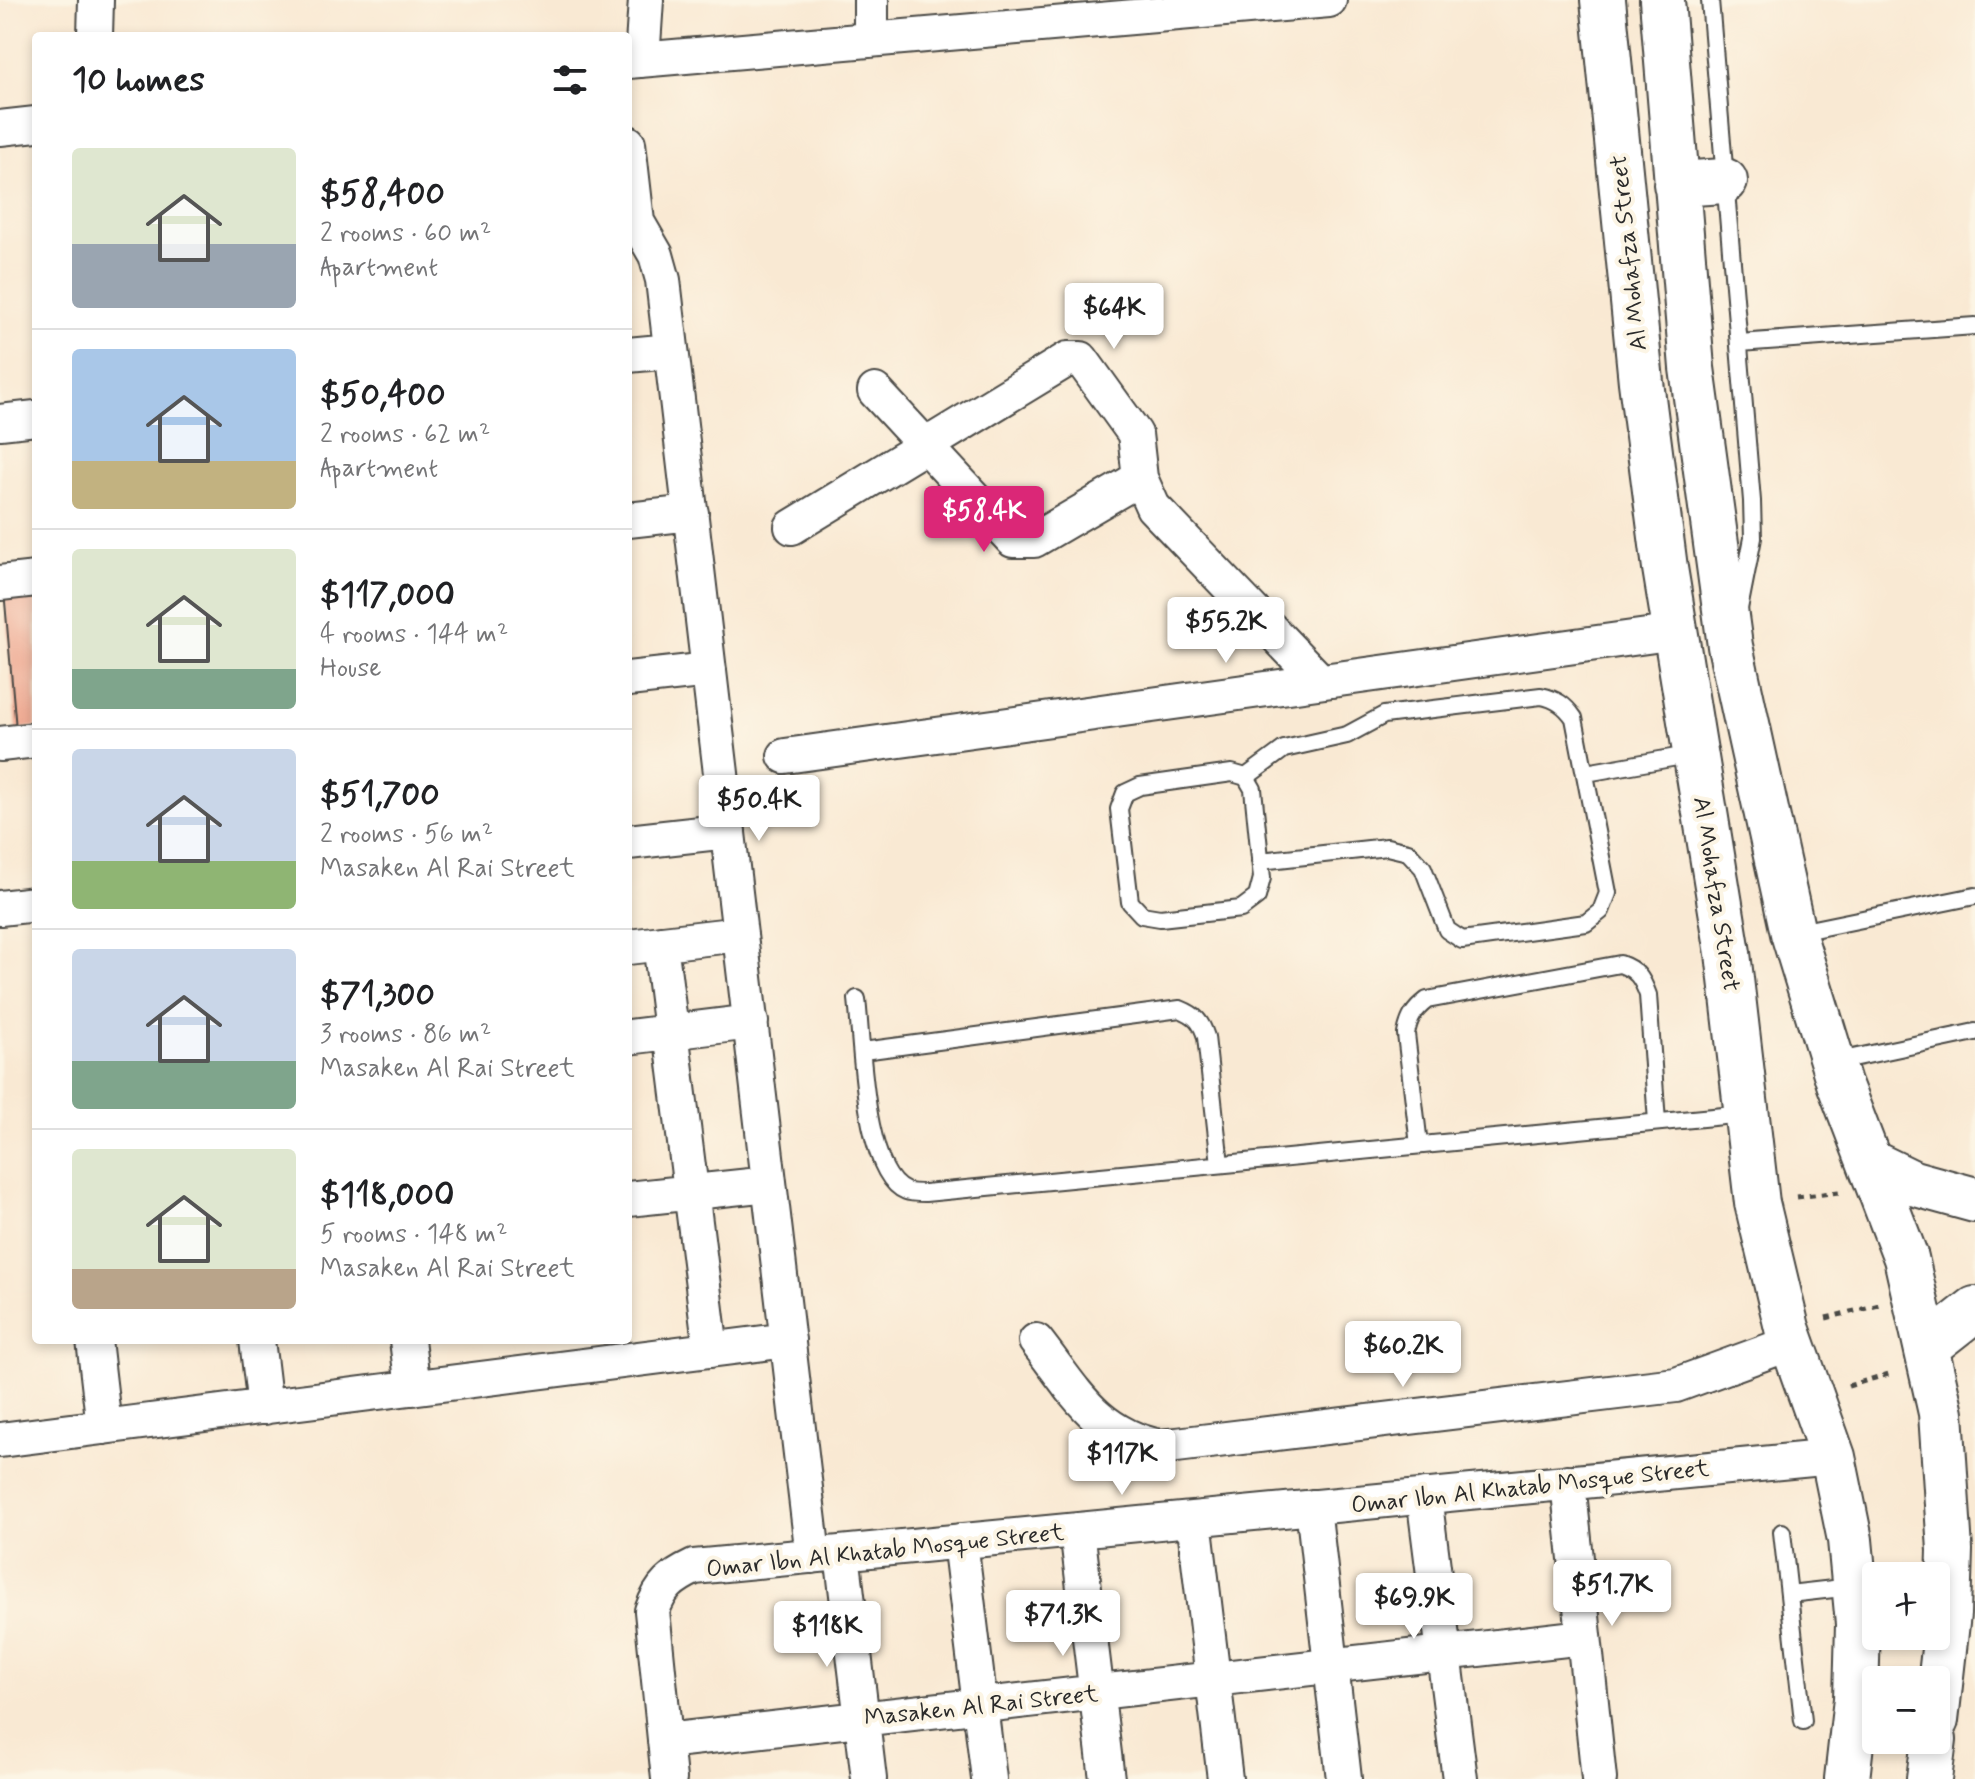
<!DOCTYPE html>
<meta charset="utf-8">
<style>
:root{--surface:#fff;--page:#f2f2f2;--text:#202124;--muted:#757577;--line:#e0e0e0;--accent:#db2777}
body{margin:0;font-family:Mynerve,sans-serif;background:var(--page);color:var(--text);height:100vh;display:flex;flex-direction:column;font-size:30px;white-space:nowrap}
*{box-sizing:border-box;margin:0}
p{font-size:26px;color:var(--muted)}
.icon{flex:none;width:44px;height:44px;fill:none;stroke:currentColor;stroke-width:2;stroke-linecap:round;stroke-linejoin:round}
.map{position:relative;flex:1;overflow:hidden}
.sheet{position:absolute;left:32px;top:32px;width:600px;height:1312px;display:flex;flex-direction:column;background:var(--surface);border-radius:8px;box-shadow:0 4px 12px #0003}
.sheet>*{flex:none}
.buttons{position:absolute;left:1862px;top:1562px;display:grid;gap:16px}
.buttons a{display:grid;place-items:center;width:88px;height:88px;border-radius:8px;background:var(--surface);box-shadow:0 4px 12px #0003;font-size:40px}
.price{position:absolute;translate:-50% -68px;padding:0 18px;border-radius:8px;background:#fff;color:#222;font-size:26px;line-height:52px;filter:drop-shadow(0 2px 4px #0008)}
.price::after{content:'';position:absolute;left:50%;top:48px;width:24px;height:18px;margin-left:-12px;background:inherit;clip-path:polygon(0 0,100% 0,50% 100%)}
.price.selected{background:var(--accent);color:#fff}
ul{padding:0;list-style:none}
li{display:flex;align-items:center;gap:24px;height:200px;padding:0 40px}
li+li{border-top:2px solid var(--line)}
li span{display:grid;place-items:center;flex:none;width:224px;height:160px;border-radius:8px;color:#555}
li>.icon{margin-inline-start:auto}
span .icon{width:96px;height:96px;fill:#fffc;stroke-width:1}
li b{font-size:34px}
h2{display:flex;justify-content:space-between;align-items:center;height:96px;padding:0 40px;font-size:34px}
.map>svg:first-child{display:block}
.building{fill:#eea891}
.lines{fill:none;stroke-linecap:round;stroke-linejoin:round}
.service-casing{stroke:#4a4844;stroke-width:20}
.minor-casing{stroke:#4a4844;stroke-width:38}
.primary-casing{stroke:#4a4844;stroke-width:48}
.path{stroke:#4a4844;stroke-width:5;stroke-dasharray:6 6;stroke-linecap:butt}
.service{stroke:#fff;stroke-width:16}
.minor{stroke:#fff;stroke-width:34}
.primary{stroke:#fff;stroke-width:44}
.labels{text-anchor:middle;stroke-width:8;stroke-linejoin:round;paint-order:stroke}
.street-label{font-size:24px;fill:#2b2b2b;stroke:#fcf5e5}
</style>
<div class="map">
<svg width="1975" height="1779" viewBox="0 0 1975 1779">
<rect width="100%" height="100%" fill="#fcf5e5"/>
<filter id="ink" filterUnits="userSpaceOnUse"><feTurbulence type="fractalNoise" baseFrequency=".0125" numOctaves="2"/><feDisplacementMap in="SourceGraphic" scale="16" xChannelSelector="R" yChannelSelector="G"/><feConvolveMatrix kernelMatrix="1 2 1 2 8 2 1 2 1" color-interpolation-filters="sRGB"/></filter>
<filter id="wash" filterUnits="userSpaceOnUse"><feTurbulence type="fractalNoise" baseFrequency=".006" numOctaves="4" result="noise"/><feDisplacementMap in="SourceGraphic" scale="32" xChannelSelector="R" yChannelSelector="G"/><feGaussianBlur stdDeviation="1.8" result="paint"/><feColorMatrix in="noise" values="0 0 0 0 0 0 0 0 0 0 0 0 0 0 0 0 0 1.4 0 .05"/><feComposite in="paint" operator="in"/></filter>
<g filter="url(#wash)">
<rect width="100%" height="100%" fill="#f9e9d3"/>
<g id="blocks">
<path class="building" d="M36 587V727L16 729 4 590Z"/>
</g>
</g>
<g filter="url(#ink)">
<use href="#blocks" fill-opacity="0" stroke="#4a4844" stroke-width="2"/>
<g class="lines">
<defs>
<path id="service" d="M1710 0 1752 501 1753 538 1739 609
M1739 343 1975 326
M1232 773 1246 777 1253 789 1262 878 1257 897 1241 909 1160 918 1142 915 1130 902 1119 809 1125 793 1140 786Z
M1586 773 1694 754
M1246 777 1284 749 1347 735 1384 715 1541 696C1556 699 1565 705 1574 718L1608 893 1601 911 1586 923 1462 940 1447 930 1423 868 1408 852 1387 847 1260 861
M1794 933 1975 896
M857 999C862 1040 863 1174 906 1191 911 1193 920 1193 925 1193L1744 1114
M863 1051 1180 1009C1195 1015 1201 1021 1206 1037L1220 1164
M1834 1062 1975 1032
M1419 1145 1406 1034C1409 1018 1414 1010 1427 1000L1620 964C1637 970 1642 978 1648 995L1657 1122
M1782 1532 1803 1721
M1789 1594 1851 1587"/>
<path id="minor" d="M871 0V40
M95 36 96 0
M642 60 646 0
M628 61 1329 0
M0 128 36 124
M628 143 637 222 656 255 663 280 813 1556
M628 355 671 351
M875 391 1013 540H1034L1140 478
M0 422 36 418
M628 520 691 513
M792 527 1068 359H1081L1135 434 1140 478 1153 507 1320 681
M0 583 36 579
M628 679 709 670
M0 744 36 740
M785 756 1676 632
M628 842 728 831
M0 908 36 904
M660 943 711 1350
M628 947 740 934
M628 1037 751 1022
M628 1199 769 1184
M94 1340 104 1427
M257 1340 265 1407
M407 1340 413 1388
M1036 1341C1074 1389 1095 1434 1160 1447L1676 1385 1791 1343
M0 1440 788 1340
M1568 1482 1599 1779
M1424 1496 1460 1779
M1313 1507 1344 1779
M1194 1519 1225 1779
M1077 1530 1107 1779
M960 1541 989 1779
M842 1553 869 1779
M665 1741 1584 1637
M669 1779 652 1611C661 1586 671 1578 694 1567L1833 1457"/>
<path id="primary" d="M1603 0 1641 382 1665 568 1728 953 1757 1203 1787 1328 1833 1457 1850 1540 1858 1624 1856 1699 1847 1779
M1662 0 1692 368 1730 646 1793 933 1839 1083 1906 1258 1941 1413 1950 1550 1948 1614 1936 1720
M1676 184 1725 181
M1872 1163 1913 1183 1975 1200
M1928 1346 1975 1309
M1929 1779 1934 1740"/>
</defs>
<use href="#service" class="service-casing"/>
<use href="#minor" class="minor-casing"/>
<use href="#primary" class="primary-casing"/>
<path class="path" d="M1797 1197 1839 1192
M1826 1318 1879 1305
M1848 1386 1892 1373"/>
<use href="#service" class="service"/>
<use href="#minor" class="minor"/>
<use href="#primary" class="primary"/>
</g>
</g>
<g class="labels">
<g class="street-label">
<text transform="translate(1628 253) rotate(-96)" y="8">Al Mohafza Street</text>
<text transform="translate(1717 894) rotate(81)" y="8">Al Mohafza Street</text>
<text transform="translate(1530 1486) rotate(-6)" y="8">Omar Ibn Al Khatab Mosque Street</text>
<text transform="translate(885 1550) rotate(-6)" y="8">Omar Ibn Al Khatab Mosque Street</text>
<text transform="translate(981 1705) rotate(-6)" y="8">Masaken Al Rai Street</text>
</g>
</g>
</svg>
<div class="buttons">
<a>+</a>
<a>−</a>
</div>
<b class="price" style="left:1114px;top:351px">$64K</b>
<b class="price selected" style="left:984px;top:554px">$58.4K</b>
<b class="price" style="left:1226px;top:665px">$55.2K</b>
<b class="price" style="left:759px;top:843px">$50.4K</b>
<b class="price" style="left:1403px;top:1389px">$60.2K</b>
<b class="price" style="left:1122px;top:1497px">$117K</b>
<b class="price" style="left:1612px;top:1628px">$51.7K</b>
<b class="price" style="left:1414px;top:1641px">$69.9K</b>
<b class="price" style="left:1063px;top:1658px">$71.3K</b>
<b class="price" style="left:827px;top:1669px">$118K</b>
<section class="sheet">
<h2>10 homes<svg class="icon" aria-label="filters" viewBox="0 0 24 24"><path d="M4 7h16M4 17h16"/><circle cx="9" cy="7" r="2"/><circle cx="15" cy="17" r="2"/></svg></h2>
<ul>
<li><span style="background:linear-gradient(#dfe7d0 60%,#9aa5b1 0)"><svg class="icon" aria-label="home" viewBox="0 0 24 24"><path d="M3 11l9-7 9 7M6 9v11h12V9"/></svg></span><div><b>$58,400</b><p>2 rooms · 60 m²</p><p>Apartment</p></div></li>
<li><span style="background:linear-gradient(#a9c7e8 70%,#c2b280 0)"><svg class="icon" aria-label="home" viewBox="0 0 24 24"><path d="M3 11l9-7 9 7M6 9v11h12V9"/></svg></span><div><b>$50,400</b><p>2 rooms · 62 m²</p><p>Apartment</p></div></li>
<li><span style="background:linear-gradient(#dfe7d0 75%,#7fa58c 0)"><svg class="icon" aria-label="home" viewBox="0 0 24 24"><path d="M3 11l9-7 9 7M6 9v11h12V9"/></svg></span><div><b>$117,000</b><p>4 rooms · 144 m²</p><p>House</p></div></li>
<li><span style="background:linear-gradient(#c9d6e8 70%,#8fb573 0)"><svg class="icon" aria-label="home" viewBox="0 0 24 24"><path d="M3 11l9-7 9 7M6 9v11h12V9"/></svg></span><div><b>$51,700</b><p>2 rooms · 56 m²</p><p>Masaken Al Rai Street</p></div></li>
<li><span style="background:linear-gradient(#c9d6e8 70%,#7fa58c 0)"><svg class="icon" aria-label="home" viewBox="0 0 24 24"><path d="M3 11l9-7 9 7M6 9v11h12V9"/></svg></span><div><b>$71,300</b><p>3 rooms · 86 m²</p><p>Masaken Al Rai Street</p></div></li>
<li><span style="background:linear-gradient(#dfe7d0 75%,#b9a48a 0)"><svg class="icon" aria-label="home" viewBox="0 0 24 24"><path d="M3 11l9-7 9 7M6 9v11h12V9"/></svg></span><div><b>$118,000</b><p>5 rooms · 148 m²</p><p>Masaken Al Rai Street</p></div></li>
</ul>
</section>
</div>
